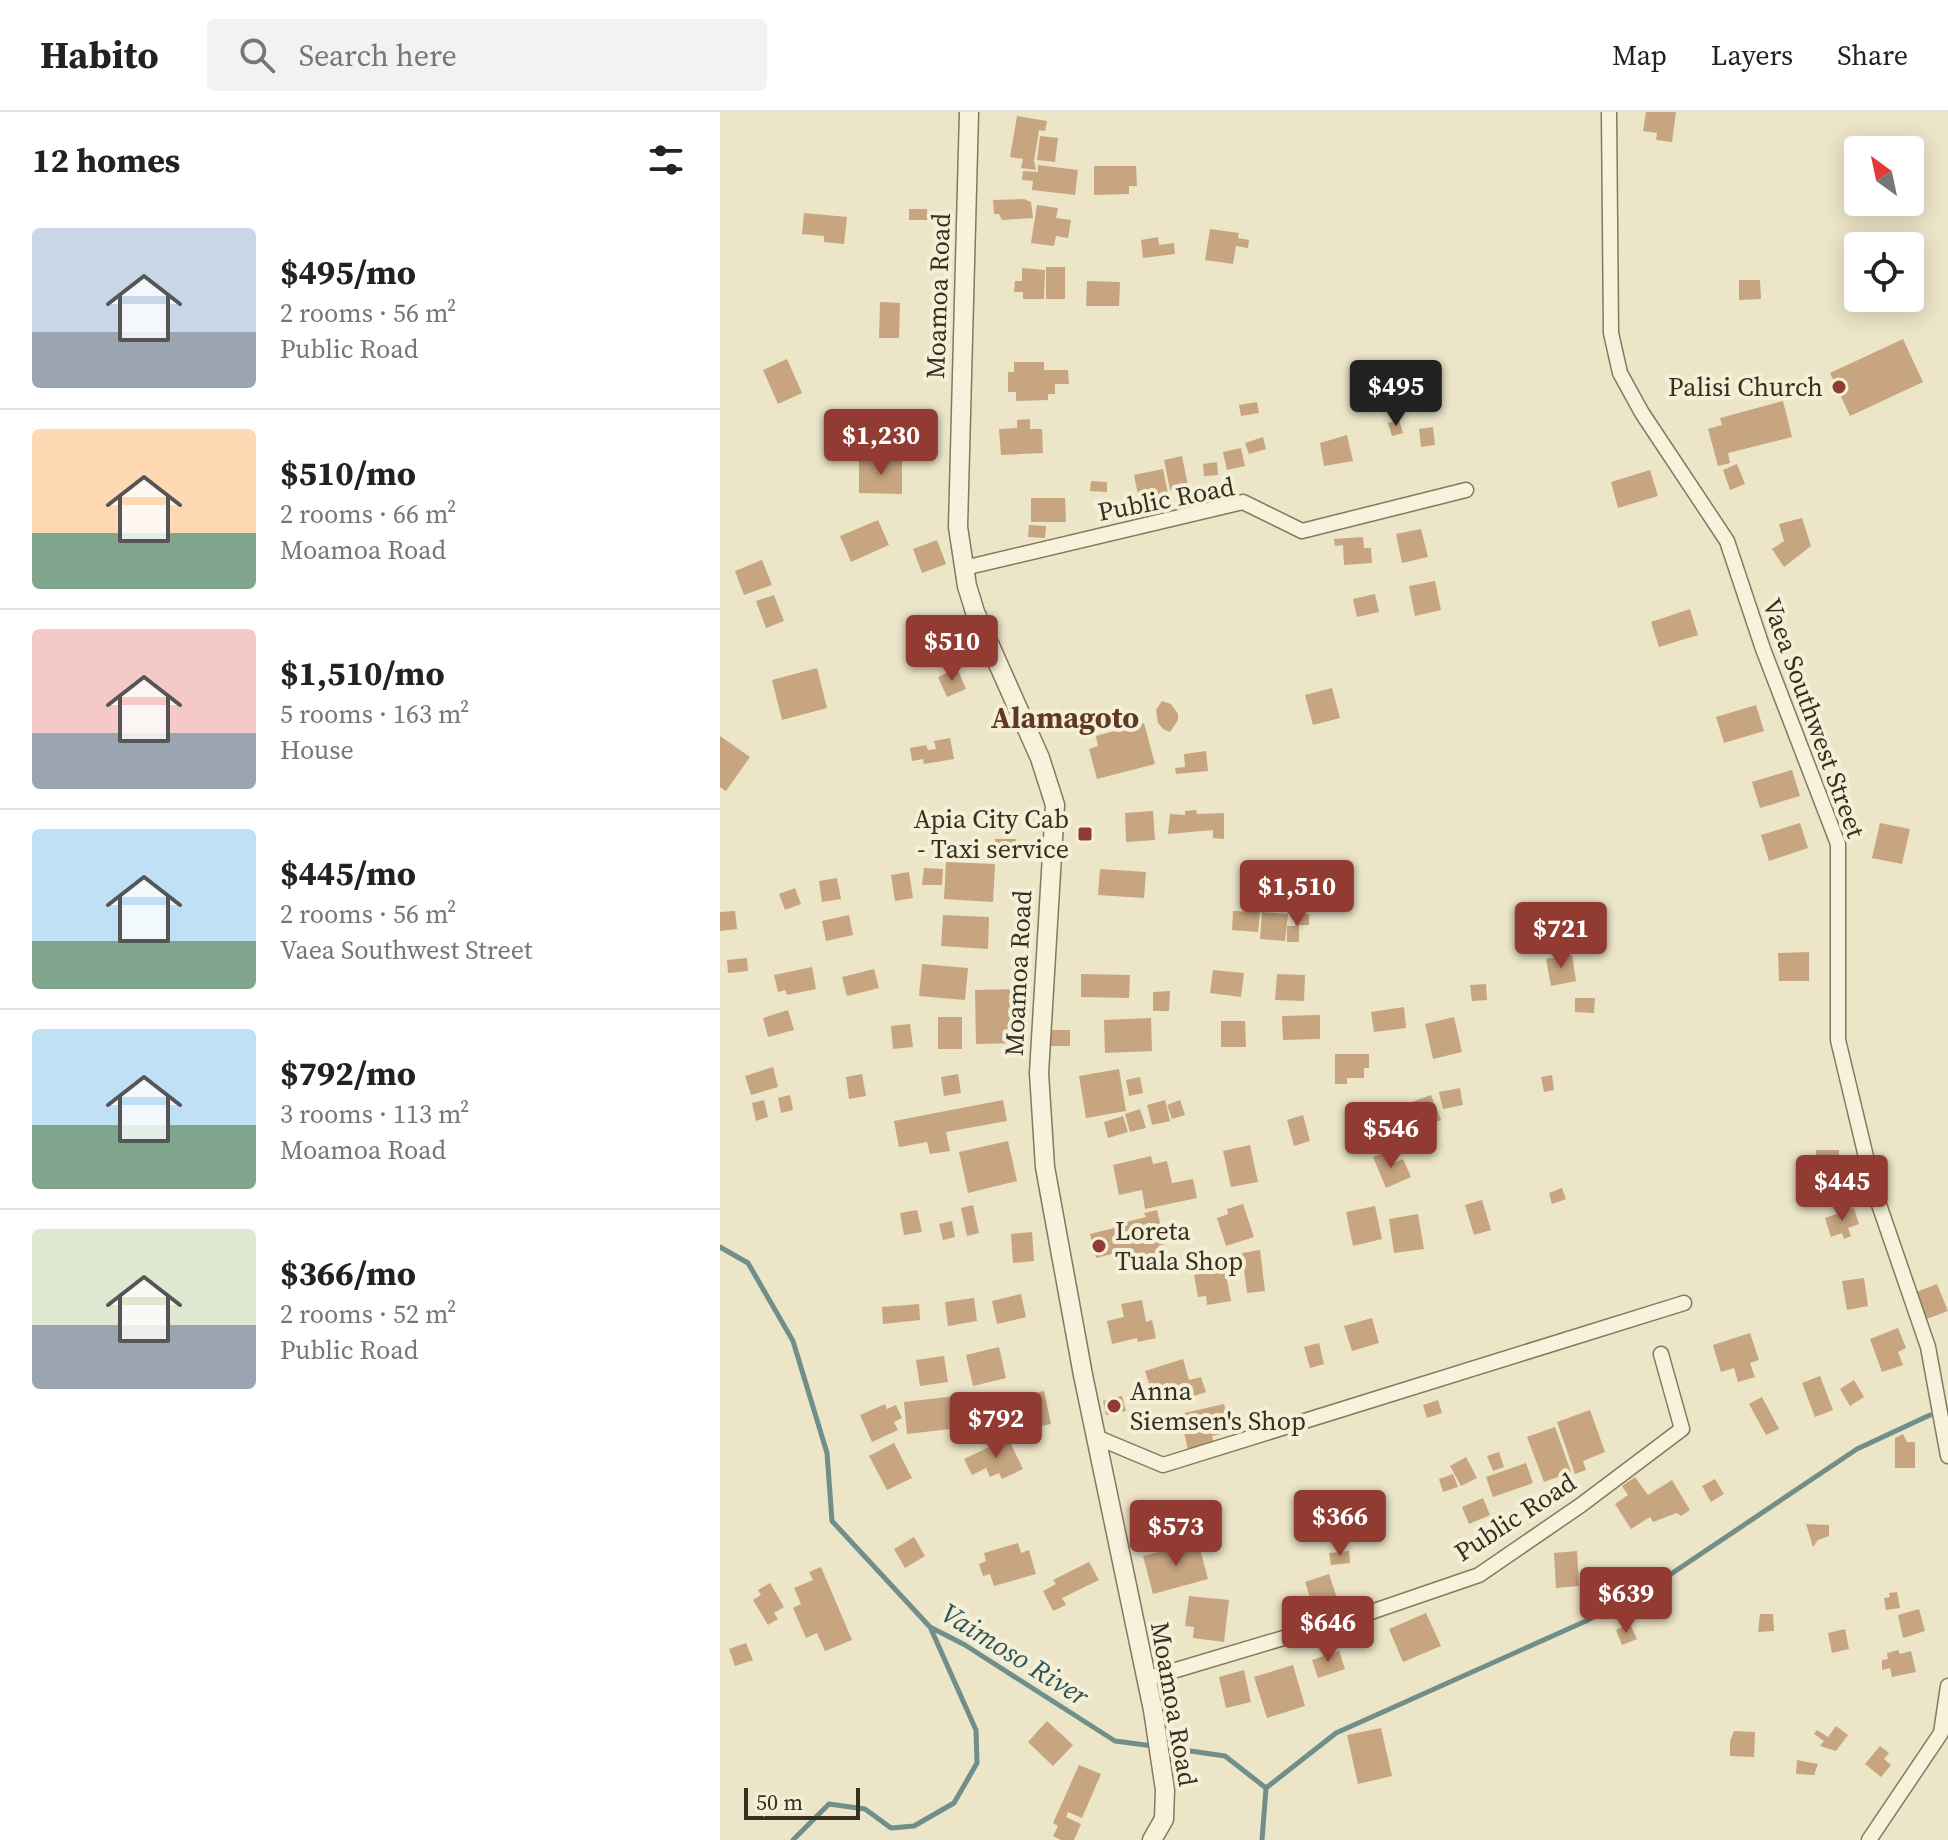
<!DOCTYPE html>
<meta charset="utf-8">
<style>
:root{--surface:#fff;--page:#f2f2f2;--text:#222;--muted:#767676;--line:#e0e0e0;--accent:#923b32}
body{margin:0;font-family:"Source Serif 4",serif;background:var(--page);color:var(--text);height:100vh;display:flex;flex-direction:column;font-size:30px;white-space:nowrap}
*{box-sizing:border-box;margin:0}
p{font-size:26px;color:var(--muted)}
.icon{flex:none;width:44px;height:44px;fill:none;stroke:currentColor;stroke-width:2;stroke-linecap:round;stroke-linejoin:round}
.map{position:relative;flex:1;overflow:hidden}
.side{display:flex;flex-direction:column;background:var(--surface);width:720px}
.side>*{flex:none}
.needle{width:52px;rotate:327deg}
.fabs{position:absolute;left:1124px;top:24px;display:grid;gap:16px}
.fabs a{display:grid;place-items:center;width:80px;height:80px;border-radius:8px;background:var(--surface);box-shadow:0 4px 20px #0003;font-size:40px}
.scale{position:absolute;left:24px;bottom:20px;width:116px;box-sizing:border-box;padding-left:8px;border:4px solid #382f21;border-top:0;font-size:22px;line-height:28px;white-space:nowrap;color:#382f21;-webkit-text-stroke:6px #f4efd7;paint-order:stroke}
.price{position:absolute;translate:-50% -68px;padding:0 18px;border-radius:8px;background:var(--accent);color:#fff;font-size:26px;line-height:52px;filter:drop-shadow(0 2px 4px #0008)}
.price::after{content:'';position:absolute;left:50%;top:48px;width:24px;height:18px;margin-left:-12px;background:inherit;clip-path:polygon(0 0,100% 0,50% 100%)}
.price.active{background:#222;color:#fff}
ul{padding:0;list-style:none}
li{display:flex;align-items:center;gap:24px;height:200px;padding:0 32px}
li+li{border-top:2px solid var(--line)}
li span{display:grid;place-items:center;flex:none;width:224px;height:160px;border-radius:8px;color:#555}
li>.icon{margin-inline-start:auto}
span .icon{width:96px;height:96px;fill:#fffc;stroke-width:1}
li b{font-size:34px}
h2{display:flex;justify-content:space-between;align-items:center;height:96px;padding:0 32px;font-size:34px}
header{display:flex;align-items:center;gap:48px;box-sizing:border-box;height:112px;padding:0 40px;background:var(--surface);border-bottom:2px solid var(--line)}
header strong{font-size:38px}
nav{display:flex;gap:44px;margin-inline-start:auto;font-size:28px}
.search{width:560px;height:72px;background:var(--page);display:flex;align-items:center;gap:20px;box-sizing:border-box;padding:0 28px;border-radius:8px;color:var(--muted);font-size:30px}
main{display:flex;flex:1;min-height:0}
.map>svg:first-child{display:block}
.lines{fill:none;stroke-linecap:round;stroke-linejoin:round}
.stream{stroke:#708e8a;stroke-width:5}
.building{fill:#c7a580}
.minor-casing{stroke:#87785e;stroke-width:17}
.tertiary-casing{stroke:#87785e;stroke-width:21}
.minor{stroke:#f7f2db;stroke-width:14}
.tertiary{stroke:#f7f2db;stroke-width:18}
.poi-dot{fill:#923b32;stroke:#f4efd7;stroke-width:3}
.labels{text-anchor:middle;stroke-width:8;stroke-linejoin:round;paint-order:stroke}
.street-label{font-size:26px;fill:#382f21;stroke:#f4efd7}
.poi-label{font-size:26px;fill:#382f21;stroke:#f4efd7;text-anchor:end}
.water-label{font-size:28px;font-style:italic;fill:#315557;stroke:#f4efd7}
.quarter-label{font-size:30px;font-weight:bold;fill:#623723;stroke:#f4efd7}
</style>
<header>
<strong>Habito</strong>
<div class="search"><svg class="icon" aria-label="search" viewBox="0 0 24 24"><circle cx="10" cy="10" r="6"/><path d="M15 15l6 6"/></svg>Search here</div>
<nav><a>Map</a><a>Layers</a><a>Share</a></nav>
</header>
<main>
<section class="side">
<h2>12 homes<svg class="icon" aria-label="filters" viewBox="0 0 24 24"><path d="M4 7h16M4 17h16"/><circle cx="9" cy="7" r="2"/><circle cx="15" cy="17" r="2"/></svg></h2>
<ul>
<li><span style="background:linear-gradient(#c9d6e8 65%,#9aa5b1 0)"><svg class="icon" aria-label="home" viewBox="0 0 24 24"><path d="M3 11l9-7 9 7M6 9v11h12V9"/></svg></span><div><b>$495/mo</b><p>2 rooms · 56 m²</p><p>Public Road</p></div></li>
<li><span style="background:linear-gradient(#ffd9b3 65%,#7fa58c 0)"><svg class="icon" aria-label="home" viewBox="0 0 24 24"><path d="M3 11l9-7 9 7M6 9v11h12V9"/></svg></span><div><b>$510/mo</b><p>2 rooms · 66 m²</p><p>Moamoa Road</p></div></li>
<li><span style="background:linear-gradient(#f6c9c9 65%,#9aa5b1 0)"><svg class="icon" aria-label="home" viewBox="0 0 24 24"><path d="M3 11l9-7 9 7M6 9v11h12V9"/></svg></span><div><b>$1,510/mo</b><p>5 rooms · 163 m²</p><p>House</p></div></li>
<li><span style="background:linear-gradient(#bfe0f5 70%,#7fa58c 0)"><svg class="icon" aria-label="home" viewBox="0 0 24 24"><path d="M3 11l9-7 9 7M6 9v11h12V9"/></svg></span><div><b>$445/mo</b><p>2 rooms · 56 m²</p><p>Vaea Southwest Street</p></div></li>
<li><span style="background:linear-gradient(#bfe0f5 60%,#7fa58c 0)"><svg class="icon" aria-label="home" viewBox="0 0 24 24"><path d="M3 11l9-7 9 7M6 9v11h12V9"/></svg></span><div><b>$792/mo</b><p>3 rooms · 113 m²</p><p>Moamoa Road</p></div></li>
<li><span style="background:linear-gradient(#dfe7d0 60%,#9aa5b1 0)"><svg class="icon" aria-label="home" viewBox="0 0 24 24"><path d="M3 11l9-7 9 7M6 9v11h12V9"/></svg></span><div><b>$366/mo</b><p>2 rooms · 52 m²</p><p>Public Road</p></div></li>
</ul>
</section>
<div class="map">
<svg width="1228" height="1728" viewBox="0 0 1228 1728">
<rect width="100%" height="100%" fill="#ece5c8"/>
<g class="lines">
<path class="stream" d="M0 1135 28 1151 73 1229 107 1341 112 1409 210 1515 245 1533 395 1629 433 1634
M443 1635 505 1644 546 1676 542 1728
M546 1676 616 1621 866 1509 945 1466 1137 1337 1210 1303
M73 1728 109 1692 145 1697 171 1716 194 1714 234 1691 257 1651 256 1618 211 1517"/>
</g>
<path class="building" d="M926 0H956L952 30 936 28 937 21 923 19Z
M297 4 327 9 325 19 319 18 314 49 316 58 301 56 303 47 290 45Z
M320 24 338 26 335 50 317 48Z
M318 53 358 58 355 83 312 78 313 69 302 68 303 59 318 60Z
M374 54H416L417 74H409V82L374 83Z
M304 87 311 90 313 106 282 108 279 102H274L273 88Z
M317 93 338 96 336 106 351 108 348 126 336 124 334 134 311 131Z
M189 97H207L208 108H189Z
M84 101 127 105 124 132 104 130V124L82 122Z
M490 117 519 121 518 126 529 128 528 136 516 134 513 152 485 148Z
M438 125 439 133 454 131 455 142 423 146 421 128Z
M326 155H345V187H326Z
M302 156 325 158 324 187H303V180H294L295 169H302Z
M1019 168H1040L1041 187 1019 188Z
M367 169 400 170 399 194H366Z
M160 190 180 191 179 226H159Z
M1183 227 1203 270 1130 304 1110 261Z
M67 247 82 281 58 292 43 258Z
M294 250H324V258H348L349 272H335V282H328V288L296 289V280H288V260H294Z
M1063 289 1072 325 1008 341 1010 351 998 354 988 317 1002 313 1000 306Z
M537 290 539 301 521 304 519 293Z
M151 299H189V319H150Z
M310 307V317H322L323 341 281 343 279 317 297 316V308Z
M679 308 683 321 672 324 668 311Z
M713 315 715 333 701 335 699 317Z
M627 323 633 349 604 354 600 331Z
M185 324V342H168V325Z
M543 325 546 337 529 342 525 331Z
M521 336 525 354 507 358 503 340Z
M462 344 468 374 450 378 444 348Z
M139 349H182V382L139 381Z
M497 350 498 363 484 364 483 352Z
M1017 352 1025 372 1010 378 1003 358Z
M443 357 449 386 420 393 414 363Z
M930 358 938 384 898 396 891 370Z
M371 369 387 370V380L370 379Z
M311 386H345L346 410H311Z
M1082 406 1091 434 1064 455 1052 437 1064 429 1059 412Z
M158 408 169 433 131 450 120 424Z
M309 413 326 414 325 426 308 425Z
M701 417 708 445 682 451 676 422Z
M643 425 644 436H651L652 451 624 453 623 433 615 434 614 427Z
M217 428 226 452 202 461 193 437Z
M42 448 52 473 24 483 15 459Z
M715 469 721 498 695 504 689 474Z
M655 482 659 500 637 505 633 487Z
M54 483 64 509 46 516 36 489Z
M970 497 978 523 939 535 931 510Z
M207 521 212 531 217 528 222 537 203 546 194 527Z
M97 556 107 596 62 608 52 568Z
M237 556 246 577 227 585 218 565Z
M612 576 620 606 593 613 585 583Z
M442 589 451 592 458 602V608L450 620 443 617 438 611 436 598Z
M1036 593 1044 619 1004 631 996 605Z
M424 611 435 652 377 667 369 637 378 634 376 624Z
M0 624 30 645 6 679 0 675Z
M230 626 234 647 204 652 203 647 192 649 190 636 206 633 208 638 216 637 214 629Z
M486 639 488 659 456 662 455 656 465 655 464 642Z
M1072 658 1080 684 1040 696 1032 670Z
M476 698 477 702 504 701V727L493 726V718L448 722 450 702 465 703V699Z
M433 699 435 728 406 730 405 701Z
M1080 711 1088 736 1049 749 1041 723Z
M1160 711 1190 717 1182 752 1152 746Z
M275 727H296L295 747 275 746Z
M226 750 275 752 273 790 224 787Z
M204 756 223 757 222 773H202Z
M380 757 426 760 424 786 378 783Z
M189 760 193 786 175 789 171 763Z
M117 766 121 787 102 790 99 769Z
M75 776 81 792 65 798 59 782Z
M539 784 554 786 553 798 537 796Z
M15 799 17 817 0 819V800Z
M513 799 540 800 538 820 512 818Z
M542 800 568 802 565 829 540 827Z
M576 802H589V813H579V830H567V814H575Z
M129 803 133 823 106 829 102 809Z
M223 803 269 805 268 837 221 834Z
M1089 840V869H1059L1058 841Z
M852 843 856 869 831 874 826 847Z
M27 846 28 859 8 861 7 848Z
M202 852 248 856 245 888 199 884Z
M92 855 96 877 67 883 65 878 58 880 54 863Z
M154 857 159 876 127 884 122 865Z
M493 858 524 861 521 885 490 881Z
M361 862 410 863 409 886 361 885Z
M557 862 585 863 584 889 555 888Z
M766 872 767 888 752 889 750 873Z
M297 877 298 931 256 932 255 878Z
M450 879 449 899H433V880Z
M855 886H875L874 901 855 900Z
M684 895 686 916 654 920 651 900Z
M68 898 74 918 48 925 43 906Z
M600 903V927L563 928 562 904Z
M218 905H242V937H218Z
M734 905 742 940 713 947 705 912Z
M431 906 432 939 385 941 384 908Z
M501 909H525L526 935H501Z
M190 912 193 935 173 937 171 914Z
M331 918H350V934H331Z
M615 942H649V956H644V966H627V972H615Z
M53 955 58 975 31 983 25 964Z
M399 957 406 999 366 1006 359 964Z
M142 962 146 984 129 987 126 965Z
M238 962 241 981 224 984 221 965Z
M832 963 834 978 824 980 821 965Z
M420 965 423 981 409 984 406 968Z
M740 976 743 993 723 997 719 980Z
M70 983 73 998 61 1001 58 986Z
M711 983 721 1008 679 1023 670 998Z
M44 988 48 1005 36 1009 32 991Z
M283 988 287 1009 226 1020 230 1039 210 1042 207 1030 179 1035 174 1009Z
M445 988 450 1009 432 1013 427 993Z
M460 988 465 1003 452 1007 447 993Z
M420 997 426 1016 410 1020 405 1002Z
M583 1003 590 1029 574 1034 567 1008Z
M403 1004 408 1020 388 1026 384 1010Z
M288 1029 297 1069 248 1081 239 1040Z
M530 1033 538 1070 511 1075 503 1039Z
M1096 1038H1119V1050H1131V1062H1114V1058H1096Z
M667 1040 672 1052 683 1047 691 1065 666 1076 653 1045Z
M431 1044 433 1052 447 1049 452 1071 473 1067 477 1086 425 1097 422 1078 399 1083 393 1053Z
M842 1076 846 1087 832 1092 829 1081Z
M762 1088 771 1118 754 1123 745 1093Z
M523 1092 534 1125 506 1134 497 1106 508 1102 507 1097Z
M253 1093 259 1121 247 1124 241 1096Z
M655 1094 662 1127 633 1134 626 1100Z
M1134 1096 1139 1112 1128 1116 1131 1124 1124 1127 1122 1121 1111 1125 1105 1106Z
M197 1098 202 1120 184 1123 180 1101Z
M437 1098 445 1132 438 1134 442 1149 412 1156 408 1138 376 1146 370 1122 402 1114V1111L426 1105 424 1101Z
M698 1102 704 1137 674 1141 669 1107Z
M232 1109 235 1125 223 1128 219 1112Z
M312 1120 314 1149 293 1151 291 1122Z
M540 1138 545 1179 527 1181 522 1141Z
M505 1157 511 1189 487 1193 486 1184 478 1185 474 1163Z
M1144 1166 1148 1194 1127 1198 1122 1169Z
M1217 1172 1228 1199 1204 1208 1194 1181Z
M301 1182 306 1205 277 1212 272 1189Z
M254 1186 257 1209 228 1214 225 1190Z
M422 1188 426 1210 432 1208 436 1226 418 1230 417 1226 392 1232 387 1209 404 1205 401 1192Z
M199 1192 200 1208 163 1212 162 1195Z
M652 1206 659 1231 632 1239 624 1214Z
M1178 1216 1186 1236 1178 1240 1183 1253 1162 1260 1150 1227Z
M1030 1221 1039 1248 1030 1251 1035 1265 1018 1270 1014 1256 1001 1260 993 1233Z
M599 1231 604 1252 590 1256 584 1235Z
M279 1235 286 1266 253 1274 246 1243Z
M224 1244 228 1270 200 1274 196 1248Z
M463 1247 469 1268 481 1265 486 1280 459 1289 455 1277 433 1284 425 1259Z
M1100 1264 1113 1298 1095 1305 1082 1271Z
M1134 1268 1144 1285 1130 1294 1120 1277Z
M324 1279 331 1312 263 1326 256 1294Z
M244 1283 248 1315 187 1322 184 1290Z
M402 1284 406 1299 386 1303 383 1289Z
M1042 1285 1059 1317 1046 1323 1029 1292Z
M718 1288 722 1301 707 1306 703 1293Z
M165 1292 167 1297 176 1293 182 1306 174 1310 178 1318 152 1330 140 1303Z
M504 1292 511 1320 492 1324 494 1332 468 1338 460 1302Z
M870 1298 885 1340 863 1349 866 1358 855 1362 837 1310Z
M835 1315 851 1360 824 1370 807 1325Z
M1183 1322 1187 1330H1195V1356H1175V1326Z
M288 1326 303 1357 282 1367 279 1361 270 1365 266 1356 252 1363 244 1347Z
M174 1331 192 1366 167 1378 149 1344Z
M779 1340 784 1355 773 1359 767 1344Z
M746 1345 757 1366 741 1374 730 1354Z
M806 1351 813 1371 773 1385 766 1365Z
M733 1362 738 1375 723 1380 719 1367Z
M915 1365 928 1383 952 1368 970 1398 961 1404 957 1401 933 1410 930 1405 911 1417 895 1392 908 1383 902 1374Z
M995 1367 1004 1382 991 1390 982 1374Z
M763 1386 770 1403 749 1412 742 1395Z
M1086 1412 1109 1413V1424L1098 1428 1093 1435Z
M194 1425 205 1444 185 1456 174 1437Z
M478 1429 488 1467 433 1482 423 1444Z
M298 1431 301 1441 309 1438 316 1462 274 1474 270 1462 263 1464 259 1452 266 1449 264 1441Z
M629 1439 630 1451 611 1453 609 1441Z
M857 1439 859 1474 836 1476 834 1441Z
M369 1450 379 1468 342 1486 346 1493 333 1499 323 1479 336 1472 333 1468Z
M101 1455 132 1528 105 1539 97 1521 86 1526 73 1496 81 1492 74 1476 93 1468 89 1460Z
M609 1462 620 1495 596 1503 585 1470Z
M50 1471 64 1495 54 1501 58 1507 48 1513 33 1488 41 1483 38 1478Z
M1177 1480 1180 1496 1166 1498 1164 1486 1170 1485 1169 1481Z
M469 1484 509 1488 504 1530 473 1526 474 1515 465 1514Z
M1199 1497 1205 1519 1183 1526 1178 1503Z
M706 1501 721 1534 683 1550 669 1517Z
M1040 1502H1053L1054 1519 1038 1520Z
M910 1512 917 1527 902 1533 896 1518Z
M1125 1517 1129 1537 1112 1541 1108 1521Z
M26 1531 33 1548 15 1554 9 1537Z
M1178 1538 1180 1542 1191 1539 1196 1560 1172 1565 1170 1556 1162 1558V1548L1168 1547 1167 1541Z
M619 1539 625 1557 598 1566 592 1548Z
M573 1553 585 1594 547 1606 534 1565Z
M524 1558 531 1590 506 1596 499 1565Z
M327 1609 353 1633 333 1654 308 1630Z
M1116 1614 1128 1623 1116 1639 1100 1634 1104 1629 1094 1622 1097 1618 1108 1625Z
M661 1616 672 1664 638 1672 627 1623Z
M1014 1619 1035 1620 1034 1645 1010 1644V1629Z
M1160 1634 1169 1641 1164 1647 1171 1653 1161 1665 1145 1652Z
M1077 1648 1098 1652 1094 1663 1076 1662Z
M359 1653 381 1662 362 1706 348 1700 346 1705 361 1712 354 1728H341L333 1724 338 1714 333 1711Z"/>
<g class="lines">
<defs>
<path id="minor" d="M889 0 891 221 900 261 922 301 1007 429 1043 537 1118 732V928L1154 1078 1208 1235 1228 1344
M244 456 523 390 582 419 746 378
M376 1325 443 1353 964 1191
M426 1567 654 1499 759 1463 861 1393 962 1317 941 1242
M1149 1728 1221 1621 1228 1574"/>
<path id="tertiary" d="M249 0 238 415 247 474 255 500 320 646 335 693 319 961 325 1055 363 1263 433 1598 445 1678 444 1707 432 1728"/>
</defs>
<use href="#minor" class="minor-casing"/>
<use href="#tertiary" class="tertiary-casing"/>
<use href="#minor" class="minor"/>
<use href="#tertiary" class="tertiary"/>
</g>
<g class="poi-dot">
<circle cx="1119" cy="275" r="8"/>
<rect x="357" y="714" width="16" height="16" rx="4"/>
<circle cx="379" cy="1134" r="8"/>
<circle cx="394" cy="1294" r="8"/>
</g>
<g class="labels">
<g class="street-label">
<text transform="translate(218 184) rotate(-88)" y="9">Moamoa Road</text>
<text transform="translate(446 387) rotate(-11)" y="9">Public Road</text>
<text transform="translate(1094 606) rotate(70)" y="9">Vaea Southwest Street</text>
<text transform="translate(298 861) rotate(-87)" y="9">Moamoa Road</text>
<text transform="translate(795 1405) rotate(-33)" y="9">Public Road</text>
<text transform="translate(454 1592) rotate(80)" y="9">Moamoa Road</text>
</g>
<g class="poi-label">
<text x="1103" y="284">Palisi Church</text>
<text x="349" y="716">Apia City Cab<tspan x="349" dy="30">- Taxi service</tspan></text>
<text x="395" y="1128" text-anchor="start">Loreta<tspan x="395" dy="30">Tuala Shop</tspan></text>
<text x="410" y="1288" text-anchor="start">Anna<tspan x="410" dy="30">Siemsen's Shop</tspan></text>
</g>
<g class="water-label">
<text transform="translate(295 1542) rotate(32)" y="10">Vaimoso River</text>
</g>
<g class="quarter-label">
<text x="345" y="616">Alamagoto</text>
</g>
</g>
</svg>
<div class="fabs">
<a><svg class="needle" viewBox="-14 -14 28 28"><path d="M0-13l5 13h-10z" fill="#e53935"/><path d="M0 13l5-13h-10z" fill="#767676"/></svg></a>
<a><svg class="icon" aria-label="locate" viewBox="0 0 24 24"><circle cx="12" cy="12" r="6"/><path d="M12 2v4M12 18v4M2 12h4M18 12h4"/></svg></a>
</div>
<div class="scale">50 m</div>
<b class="price active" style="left:676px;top:316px">$495</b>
<b class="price" style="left:161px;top:365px">$1,230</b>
<b class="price" style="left:232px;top:571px">$510</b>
<b class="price" style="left:577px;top:816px">$1,510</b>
<b class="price" style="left:841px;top:858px">$721</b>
<b class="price" style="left:671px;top:1058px">$546</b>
<b class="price" style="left:1122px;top:1111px">$445</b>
<b class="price" style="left:276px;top:1348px">$792</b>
<b class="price" style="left:620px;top:1446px">$366</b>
<b class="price" style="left:456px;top:1456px">$573</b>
<b class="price" style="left:906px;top:1523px">$639</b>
<b class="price" style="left:608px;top:1552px">$646</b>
</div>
</main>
